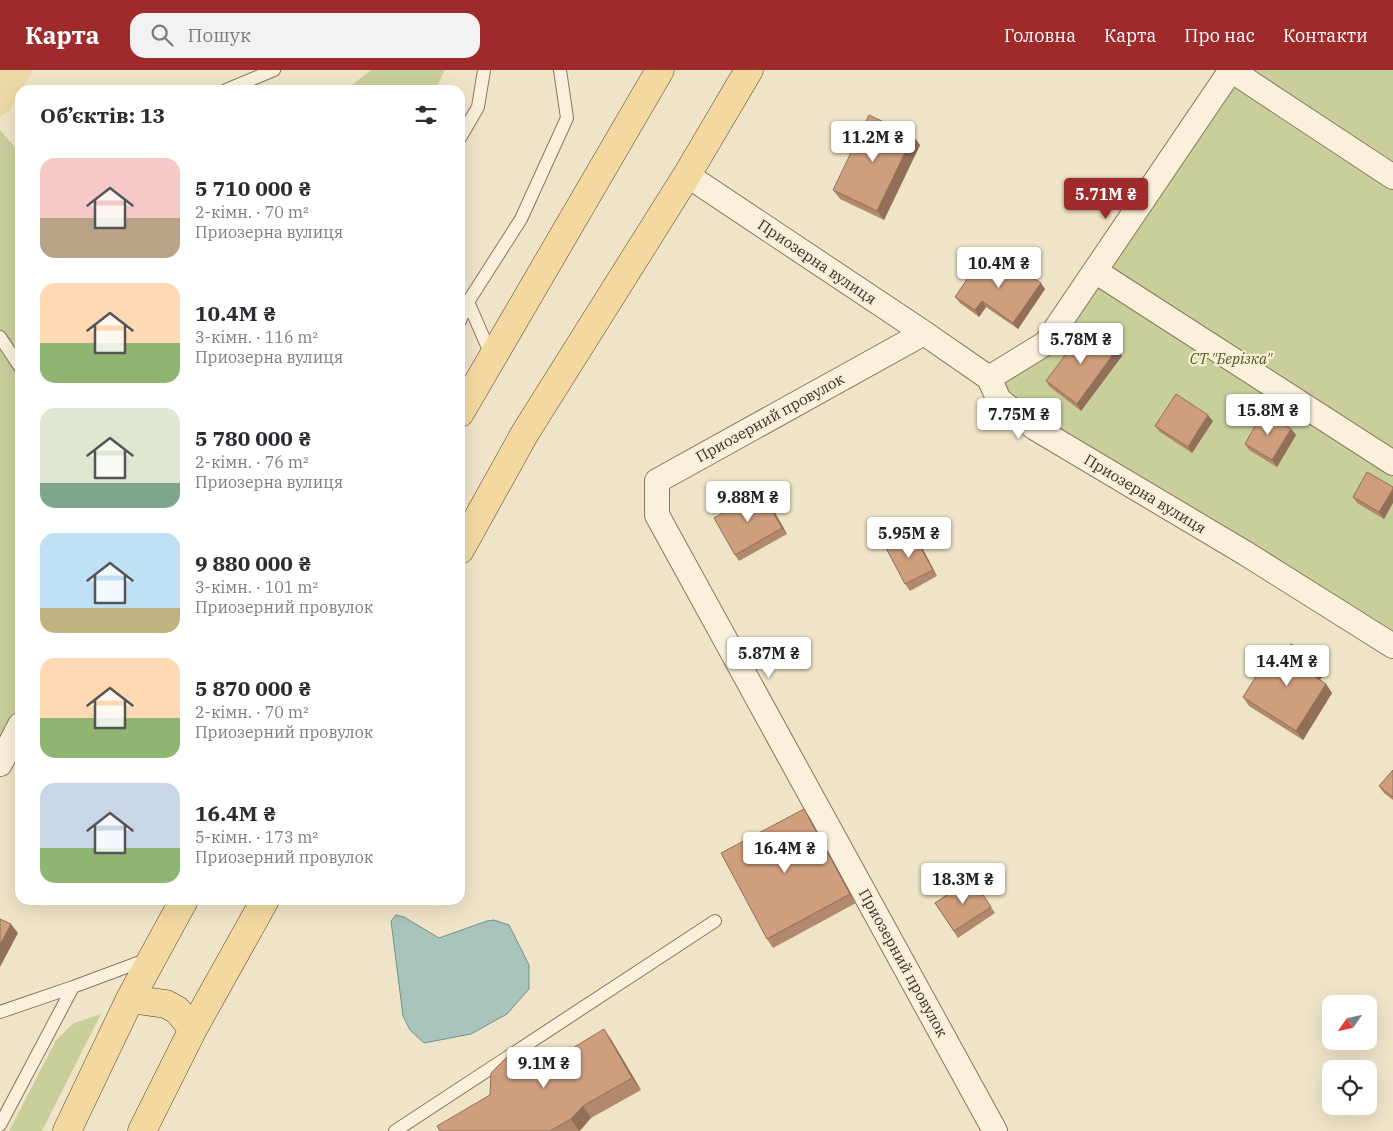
<!DOCTYPE html>
<html lang="uk">
<meta charset="utf-8">
<style>
:root{--surface:#fff;--page:#f2f2f3;--text:#2b2b33;--muted:#7c7c81;--accent:#9e2a2b}
body{margin:0;font-family:"IBM Plex Serif",serif;background:var(--page);color:var(--text);height:100vh;display:flex;flex-direction:column;font-size:19px;white-space:nowrap}
*{box-sizing:border-box;margin:0}
p{font-size:16px;color:var(--muted)}
.icon{flex:none;width:28px;height:28px;fill:none;stroke:currentColor;stroke-width:2;stroke-linecap:round;stroke-linejoin:round}
.map{position:relative;flex:1;overflow:hidden}
.drawer{position:absolute;left:15px;top:15px;width:450px;height:820px;display:flex;flex-direction:column;background:var(--surface);border-radius:15px;box-shadow:0 5px 20px #0002}
.drawer>*{flex:none}
.needle{width:32px;rotate:236deg}
.tools{position:absolute;left:1322px;top:925px;display:grid;gap:10px}
.tools a{display:grid;place-items:center;width:55px;height:55px;border-radius:10px;background:var(--surface);box-shadow:0 5px 20px #0002;font-size:25px}
.price{position:absolute;translate:-50% -42px;padding:0 11px;border-radius:5px;background:#fff;color:#222;font-size:16px;line-height:32px;filter:drop-shadow(0 1px 2px #0008)}
.price::after{content:'';position:absolute;left:50%;top:30px;width:15px;height:11px;margin-left:-8px;background:inherit;clip-path:polygon(0 0,100% 0,50% 100%)}
.price.on{background:var(--accent);color:#fff}
ul{padding:0;list-style:none}
li{display:flex;align-items:center;gap:15px;height:125px;padding:0 25px}
li span{display:grid;place-items:center;flex:none;width:140px;height:100px;border-radius:15px;color:#555}
li>.icon{margin-inline-start:auto}
span .icon{width:60px;height:60px;fill:#fffc;stroke-width:1}
li b{font-size:21px}
h2{display:flex;justify-content:space-between;align-items:center;height:60px;padding:0 25px;font-size:21px}
header{display:flex;align-items:center;gap:30px;box-sizing:border-box;height:70px;padding:0 25px;background:var(--accent);color:#fff}
header strong{font-size:24px}
nav{display:flex;gap:28px;margin-inline-start:auto;font-size:18px}
.search{width:350px;height:45px;background:var(--page);display:flex;align-items:center;gap:12px;box-sizing:border-box;padding:0 18px;border-radius:15px;color:var(--muted);font-size:19px}
.map>svg:first-child{display:block}
.green{fill:#c9cf9b}
.sand{fill:#ecd9a5}
.water{fill:#a9c4bc;stroke:#6f938a}
.lines{fill:none;stroke-linecap:round;stroke-linejoin:round}
.lane-casing{stroke:#8d765c;stroke-width:14}
.street-casing{stroke:#8d765c;stroke-width:26}
.primary-casing{stroke:#5b4430;stroke-width:29}
.lane{stroke:#faf1dc;stroke-width:12}
.street{stroke:#faf1dc;stroke-width:24}
.primary{stroke:#f3d9a0;stroke-width:28}
.wall{fill:#b2896c}
.shaded-wall{fill:#916f58}
.building{fill:#cf9f7d;stroke:#916f58}
.labels{text-anchor:middle;stroke-width:4.5;stroke-linejoin:round;paint-order:stroke}
.street-label{font-size:15px;fill:#3d2e20;stroke:#f7eed8}
.park-label{font-size:15px;font-style:italic;fill:#4d5a26;stroke:#f7eed8}
</style>
<header>
<strong>Карта</strong>
<div class="search"><svg class="icon" aria-label="search" viewBox="0 0 24 24"><circle cx="10" cy="10" r="6"/><path d="M15 15l6 6"/></svg>Пошук</div>
<nav><a>Головна</a><a>Карта</a><a>Про нас</a><a>Контакти</a></nav>
</header>
<div class="map">
<svg width="1393" height="1061" viewBox="0 0 1393 1061">
<rect width="100%" height="100%" fill="#f0e4c8"/>
<path class="green" d="M371 0H445L435 20H285L291 16 348 18Z
M1231 0H1393V576L1035 358 989 308 1046 273Z
M0 60 20 83V655L0 694Z
M101 944 42 1061H9L56 970 74 953Z"/>
<path class="sand" d="M0 0H33L21 20H20V22L10 40 0 47Z"/>
<path class="water" d="M396 845 404 847 439 868 487 851 494 850 509 855 529 895V919L507 944 471 964 424 973 410 960 403 946 391 851Z"/>
<g class="lines">
<defs>
<path id="lane" d="M226 20 274 0
M460 68 478 37 484 0
M468 232 492 287
M460 251 468 232 521 149 567 48 560 0
M0 267 20 297
M0 942 73 917 148 889
M0 1055 73 917
M395 1061 715 851"/>
<path id="street" d="M1231 0 1393 107
M687 105 924 263 989 308 999 330 1035 358 1245 483 1393 576
M1095 201 1393 393
M924 263 657 411V445L995 1061
M989 308 1046 273 1231 0
M0 694 20 655"/>
<path id="primary" d="M460 343 660 0
M460 480 525 363 687 105 749 0
M130 929 166 934 177 940 193 959
M67 1061 130 929 184 830
M142 1061 193 959 265 830"/>
</defs>
<use href="#lane" class="lane-casing"/>
<use href="#street" class="street-casing"/>
<use href="#primary" class="primary-casing"/>
<use href="#lane" class="lane"/>
<use href="#street" class="street"/>
<use href="#primary" class="primary"/>
</g>
<path class="wall" d="M913 66 920 75 884 150 840 129 833 120Z
M1007 203 1045 219 1018 259 986 237 979 247 960 233 955 227Z
M1122 286 1081 341 1050 317 1046 311Z
M1213 351 1192 383 1160 362 1155 356Z
M1291 359 1296 365 1277 397 1249 380 1245 374Z
M1393 417 1384 449 1357 433 1353 427Z
M766 427 787 464 739 491 735 485Z
M918 470 937 506 910 521 905 514Z
M1319 591 1326 601 1320 610 1326 614 1332 623 1303 670 1249 636 1243 627Z
M1393 700V730L1384 723 1379 716Z
M804 739 810 748 856 833 773 878 767 869Z
M972 808 995 843 958 868 935 833Z
M604 959 612 971 641 1020 591 1048 580 1061H440Z"/>
<path class="shaded-wall" d="M913 66 920 75 884 150 877 141Z
M1041 213 1045 219 1018 259 1013 253Z
M982 231 986 237 979 247 975 240Z
M1117 279 1122 286 1081 341 1077 334Z
M1208 345 1213 351 1192 383 1188 377Z
M1291 359 1296 365 1277 397 1272 390Z
M1393 419V433L1384 449 1379 442Z
M761 421 766 427 787 464 782 458Z
M913 464 918 470 937 506 933 500Z
M1319 591 1326 601 1317 614 1311 604Z
M1326 614 1332 623 1303 670 1296 661Z
M804 739 810 748 856 833 850 824Z
M11 854 18 863 0 897V875Z
M604 959 612 971 641 1020 632 1008Z
M583 1036 591 1048 579 1061 571 1049Z"/>
<path class="building" d="M869 45 913 66 877 141 833 120Z
M983 186 1007 203 1013 194 1041 213 1013 253 982 231 975 240 955 227Z
M1086 257 1117 279 1077 334 1046 311Z
M1176 324 1208 345 1188 377 1155 356Z
M1263 342 1291 359 1272 390 1245 374Z
M1367 402 1393 417V419L1379 442 1353 427Z
M761 421 782 458 735 485 714 448Z
M913 464 933 500 905 514 886 478Z
M1291 574 1319 591 1311 604 1326 614 1296 661 1243 627 1272 581 1282 588Z
M1393 700V727L1379 716Z
M804 739 850 824 767 869 721 783Z
M972 808 991 837 954 861 935 833Z
M0 849 11 854 0 875Z
M604 959 632 1008 583 1036 571 1049 550 1061H440L437 1056 490 1025 491 1003 510 984 531 980 553 990Z"/>
<g class="labels">
<g class="street-label">
<text transform="translate(817 192) rotate(34)" y="5">Приозерна вулиця</text>
<text transform="translate(770 348) rotate(-29)" y="5">Приозерний провулок</text>
<text transform="translate(1145 424) rotate(31)" y="5">Приозерна вулиця</text>
<text transform="translate(903 893) rotate(61)" y="5">Приозерний провулок</text>
</g>
<g class="park-label">
<text x="1231" y="294">СТ "Берізка"</text>
</g>
</g>
</svg>
<div class="tools">
<a><svg class="needle" viewBox="-14 -14 28 28"><path d="M0-13l5 13h-10z" fill="#e53935"/><path d="M0 13l5-13h-10z" fill="#7c7c81"/></svg></a>
<a><svg class="icon" aria-label="locate" viewBox="0 0 24 24"><circle cx="12" cy="12" r="6"/><path d="M12 2v4M12 18v4M2 12h4M18 12h4"/></svg></a>
</div>
<b class="price" style="left:873px;top:93px">11.2M ₴</b>
<b class="price on" style="left:1106px;top:150px">5.71M ₴</b>
<b class="price" style="left:999px;top:219px">10.4M ₴</b>
<b class="price" style="left:1081px;top:295px">5.78M ₴</b>
<b class="price" style="left:1268px;top:366px">15.8M ₴</b>
<b class="price" style="left:1019px;top:370px">7.75M ₴</b>
<b class="price" style="left:748px;top:453px">9.88M ₴</b>
<b class="price" style="left:909px;top:489px">5.95M ₴</b>
<b class="price" style="left:769px;top:609px">5.87M ₴</b>
<b class="price" style="left:1287px;top:617px">14.4M ₴</b>
<b class="price" style="left:785px;top:804px">16.4M ₴</b>
<b class="price" style="left:963px;top:835px">18.3M ₴</b>
<b class="price" style="left:544px;top:1019px">9.1M ₴</b>
<section class="drawer">
<h2>Об’єктів: 13<svg class="icon" aria-label="filters" viewBox="0 0 24 24"><path d="M4 7h16M4 17h16"/><circle cx="9" cy="7" r="2"/><circle cx="15" cy="17" r="2"/></svg></h2>
<ul>
<li><span style="background:linear-gradient(#f6c9c9 60%,#b9a48a 0)"><svg class="icon" aria-label="home" viewBox="0 0 24 24"><path d="M3 11l9-7 9 7M6 9v11h12V9"/></svg></span><div><b>5 710 000 ₴</b><p>2-кімн. · 70 m²</p><p>Приозерна вулиця</p></div></li>
<li><span style="background:linear-gradient(#ffd9b3 60%,#8fb573 0)"><svg class="icon" aria-label="home" viewBox="0 0 24 24"><path d="M3 11l9-7 9 7M6 9v11h12V9"/></svg></span><div><b>10.4M ₴</b><p>3-кімн. · 116 m²</p><p>Приозерна вулиця</p></div></li>
<li><span style="background:linear-gradient(#dfe7d0 75%,#7fa58c 0)"><svg class="icon" aria-label="home" viewBox="0 0 24 24"><path d="M3 11l9-7 9 7M6 9v11h12V9"/></svg></span><div><b>5 780 000 ₴</b><p>2-кімн. · 76 m²</p><p>Приозерна вулиця</p></div></li>
<li><span style="background:linear-gradient(#bfe0f5 75%,#c2b280 0)"><svg class="icon" aria-label="home" viewBox="0 0 24 24"><path d="M3 11l9-7 9 7M6 9v11h12V9"/></svg></span><div><b>9 880 000 ₴</b><p>3-кімн. · 101 m²</p><p>Приозерний провулок</p></div></li>
<li><span style="background:linear-gradient(#ffd9b3 60%,#8fb573 0)"><svg class="icon" aria-label="home" viewBox="0 0 24 24"><path d="M3 11l9-7 9 7M6 9v11h12V9"/></svg></span><div><b>5 870 000 ₴</b><p>2-кімн. · 70 m²</p><p>Приозерний провулок</p></div></li>
<li><span style="background:linear-gradient(#c9d6e8 65%,#8fb573 0)"><svg class="icon" aria-label="home" viewBox="0 0 24 24"><path d="M3 11l9-7 9 7M6 9v11h12V9"/></svg></span><div><b>16.4M ₴</b><p>5-кімн. · 173 m²</p><p>Приозерний провулок</p></div></li>
</ul>
</section>
</div>
